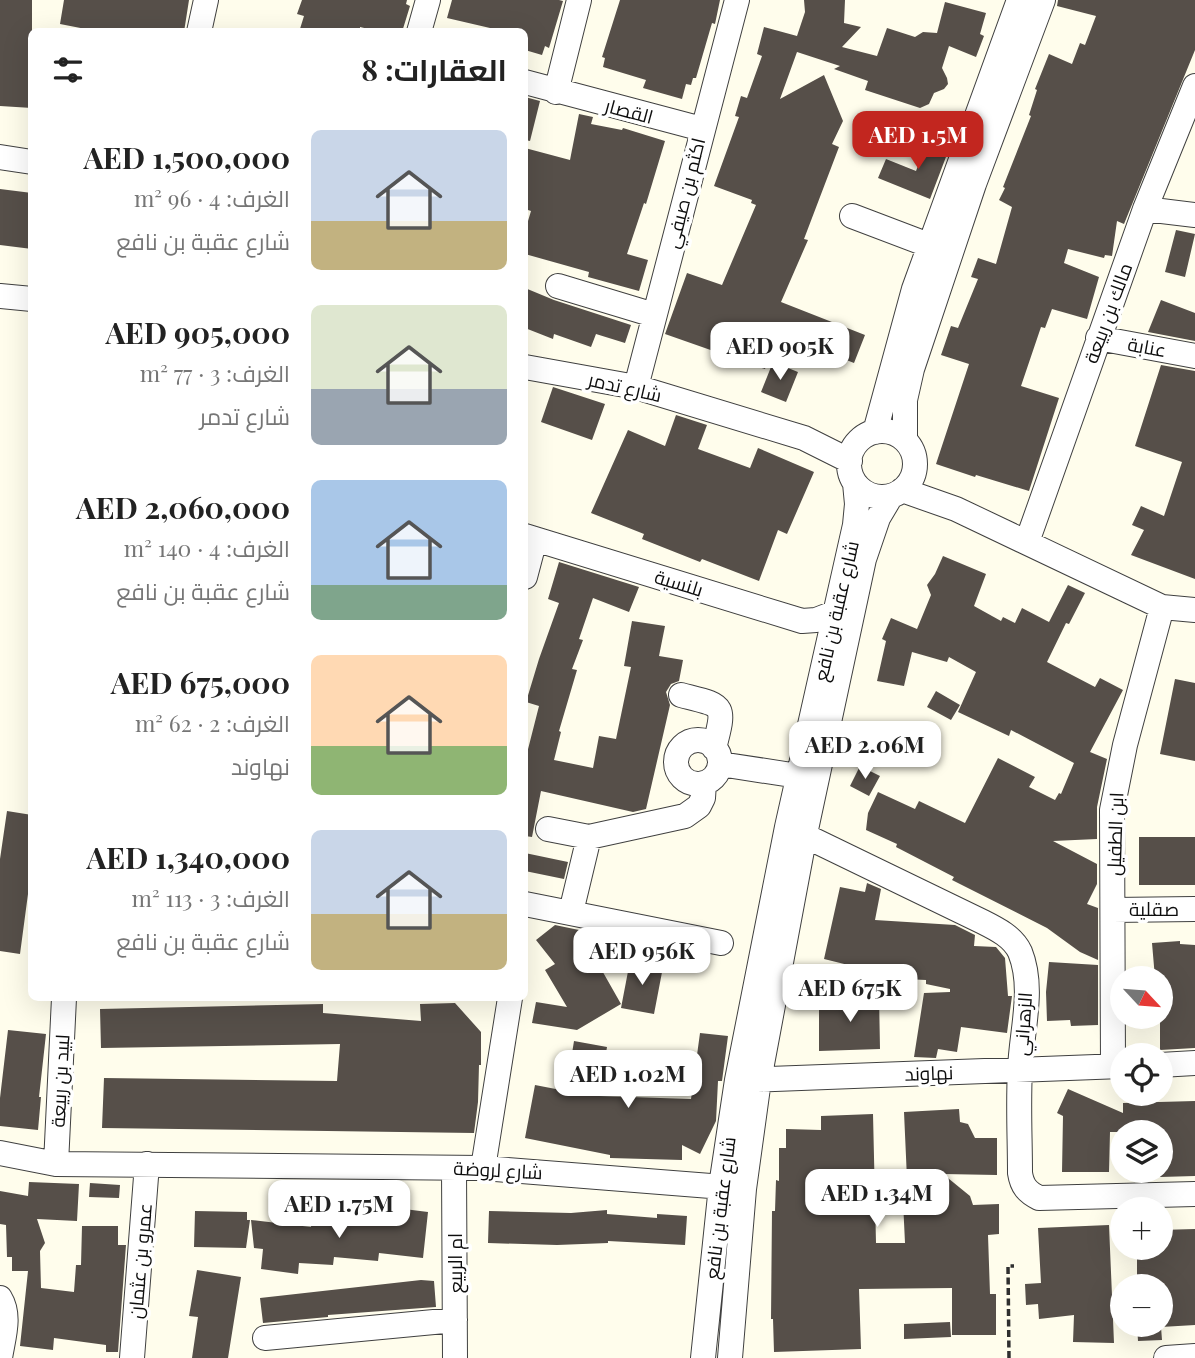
<!DOCTYPE html>
<html lang="ar">
<meta charset="utf-8">
<style>
:root{--surface:#fff;--page:#f6f6f6;--text:#222;--muted:#767676;--accent:#c2261f}
body{margin:0;font-family:"Playfair Display",Cairo,serif;background:var(--page);color:var(--text);direction:rtl;height:100vh;display:flex;flex-direction:column;font-size:26px;white-space:nowrap}
*{box-sizing:border-box;margin:0}
p{font-size:23px;color:var(--muted)}
.icon{flex:none;width:38px;height:38px;fill:none;stroke:currentColor;stroke-width:2;stroke-linecap:round;stroke-linejoin:round}
.map{position:relative;flex:1;overflow:hidden;direction:ltr}
.drawer{position:absolute;left:28px;top:28px;width:500px;height:973px;display:flex;flex-direction:column;background:var(--surface);border-radius:10px;box-shadow:0 7px 28px #0002;direction:rtl}
.drawer>*{flex:none}
.needle{width:46px;rotate:116deg}
.controls{position:absolute;left:1110px;top:966px;display:grid;gap:14px}
.controls a{display:grid;place-items:center;width:63px;height:63px;border-radius:50%;background:var(--surface);box-shadow:0 7px 28px #0002;font-size:35px}
.price{position:absolute;translate:-50% -60px;padding:0 16px;border-radius:14px;background:#fff;color:#222;font-size:23px;line-height:46px;filter:drop-shadow(0 2px 4px #0008)}
.price::after{content:'';position:absolute;left:50%;top:42px;width:21px;height:16px;margin-left:-10px;background:inherit;clip-path:polygon(0 0,100% 0,50% 100%)}
.price.selected{background:var(--accent);color:#fff}
ul{padding:0;list-style:none}
li{display:flex;align-items:center;gap:21px;height:175px;padding:0 21px}
li span{display:grid;place-items:center;flex:none;width:196px;height:140px;border-radius:10px;color:#555}
li>.icon{margin-inline-start:auto}
span .icon{width:84px;height:84px;fill:#fffc;stroke-width:1}
li b{font-size:30px}
h2{display:flex;justify-content:space-between;align-items:center;height:84px;padding:0 21px;font-size:30px}
.map>svg:first-child{display:block}
.building{fill:#564f49}
.lines{fill:none;stroke-linecap:round;stroke-linejoin:round}
.minor-casing{stroke:#404040;stroke-width:26}
.path{stroke:#2f2f2f;stroke-width:3.5;stroke-dasharray:7 3.5;stroke-linecap:butt}
.minor{stroke:#fff;stroke-width:24}
.labels{text-anchor:middle;stroke-width:7;stroke-linejoin:round;paint-order:stroke}
.street-label{font-size:19px;fill:#0d0d0d;stroke:#fff}
</style>
<div class="map">
<svg width="1195" height="1358" viewBox="0 0 1195 1358">
<rect width="100%" height="100%" fill="#fffdec"/>
<path class="building" d="M0 0H32V108L0 106Z
M64 0H189L184 32H101L60 24Z
M302 0H407L406 4 410 6 402 32H381L360 27V32H299L304 16 297 14Z
M452 0H559L563 1 549 48 545 46 542 55 525 50V32H489L490 28 447 18Z
M620 0H720L715 24 712 23 696 78H693L691 85 686 84 682 99 643 88 646 80 603 67 605 58 602 57Z
M804 0H845L844 23 861 27 842 47 877 56 887 28 915 37 923 32 937 33 945 2 986 13 980 34 984 36 976 57 949 46 942 68 947 78 948 84 944 89 934 93 929 104 920 108 865 90 868 81 834 69 840 66 797 52 780 99 824 75 843 121 832 144 839 147 804 239 808 240 781 302 865 335 854 363 778 333 765 369 665 334 687 273 722 285 756 205 751 203 752 200 714 186 739 117 735 116 741 96 747 98 762 56 757 54 764 27 797 36 805 12Z
M1058 0H1195V50L1124 224 1117 221 1112 256 1105 255 1104 258 1068 249 1064 263 1099 277 1087 319 1052 309 1045 328 1041 327 1021 386 1059 398 1029 491 976 475 975 477 936 464 969 364 941 355 951 326 958 328 978 279 971 277 978 258 996 264 1012 207 999 200 1005 188 1003 187 1031 116 1029 115 1037 90 1035 89 1049 54 1072 64 1080 43 1085 45 1096 16 1057 6Z
M525 97 540 101 530 141 525 140Z
M579 114 593 117 591 124 622 130 623 128 665 141 646 204 644 203 627 254 648 260 639 291 588 277 589 272 525 254V231L531 211 525 209V148L570 160Z
M928 140 949 149 930 199 878 178 886 159 916 171Z
M0 189 32 193V249L0 245Z
M1176 230 1195 234 1185 277 1165 272Z
M525 288 554 300 631 325 625 343 596 334 591 347 554 334 553 339 525 328Z
M1161 300 1195 313V341L1148 332Z
M773 362 798 372 786 402 761 392Z
M1161 365 1195 371V579L1131 555 1144 530 1132 525 1141 506 1164 516 1182 462 1135 446Z
M553 387 605 404 592 440 541 422Z
M676 415 707 425 698 449 750 468 758 448 814 472 787 534 778 530 759 581 702 559 700 562 642 539 644 534 591 513 628 430 665 446Z
M943 556 986 574 974 606 1001 621 1003 617 1015 623 1022 608 1049 622 1068 585 1085 593 1069 624 1066 623 1047 662 1095 687 1100 678 1123 690 1090 752 1107 759 1097 807V839L1053 841 1097 864V884L1087 904 1098 908V960L1080 952 1047 928 952 880 954 877 896 847 897 844 866 830 868 813 878 792 915 809 919 801 965 823 998 758 1035 777 1029 787 1055 800 1059 793 1061 794 1074 763 1011 730 1009 736 958 712 976 672 949 657 947 662 912 652 904 686 877 681 886 641 882 639 891 618 917 629 931 595 927 585 935 574Z
M559 562 639 587 629 612 593 598 579 639 583 640 572 669 577 670 559 731 561 732 554 760 593 768 599 736 616 739 631 667 624 666 632 621 665 626 659 656 683 660 679 681 671 684 666 692 670 705 646 809 633 812 541 791 532 837 525 836V761L539 706 526 702 539 659 559 603 548 599Z
M1175 679 1195 683V761L1160 754Z
M936 691 960 705 951 720 927 707Z
M860 766 880 776 869 796 850 786Z
M7 811 32 815V864L20 954 0 951V859Z
M1139 837H1195V885H1139Z
M525 853 568 862 564 879 525 871Z
M867 883 881 889 875 920 955 925 975 935 974 946 996 947 1005 958 1008 996H1012L1007 1033 961 1027 957 1052 938 1049 936 1058 914 1057 924 993 950 992V989L926 984V980L905 979 824 959 840 887 865 892Z
M555 925 579 930 621 1004 577 1030 532 1023 536 1002 567 1007 545 970 555 964 536 940Z
M1180 941V944L1195 945V1048L1160 1050V978H1155L1152 943Z
M630 961 663 967 654 1014 621 1008Z
M1049 962 1098 965V1025L1071 1026 1070 1020 1047 1021 1046 992Z
M858 994H879L880 1049 819 1051V1001L858 1000Z
M455 1003 481 1032V1065H479L478 1102 474 1133 102 1128 104 1078 337 1081 340 1044 101 1048 100 1009 323 1004V1013L421 1021 420 1004Z
M8 1030 46 1034 39 1097H41L38 1130 0 1126V1098Z
M700 1033 728 1036 722 1081H718L716 1121 700 1154 682 1145V1160L610 1158V1155L525 1138 535 1085 566 1091 574 1041 607 1047 599 1096 691 1099Z
M1068 1089 1123 1113V1103L1195 1101V1176L1160 1177V1132H1110L1109 1172H1062L1063 1116 1057 1113Z
M959 1109 960 1122 968 1124 975 1138H997V1175L943 1174 970 1196 973 1205 999 1204V1234L988 1235 990 1294H996V1335H952V1288L859 1289 861 1349 774 1352 773 1319H771L772 1211H775L776 1180 779 1181V1148H786V1129L821 1130V1116L873 1114 876 1243H905L902 1180 907 1179 904 1112Z
M29 1182 79 1184 77 1221 37 1219 45 1243 40 1251 41 1288 74 1292 76 1265H81L82 1226H118V1245H126L118 1352H106V1345L54 1338 53 1350 20 1346 28 1271H12V1257H7L6 1225 0 1224V1191L28 1196Z
M90 1183 120 1185 119 1198 89 1197Z
M396 1208 428 1212 423 1258 379 1253 378 1261 334 1257 333 1265 299 1263 298 1274 261 1269 263 1249 254 1248 251 1220 311 1227 312 1217 353 1220V1216L395 1220Z
M607 1210V1214L657 1218V1214L687 1216 685 1245 608 1241V1243L557 1245 488 1243 489 1211 571 1213Z
M195 1211 247 1212V1220H250L246 1248 194 1247Z
M1109 1225 1114 1343 1073 1342 1074 1315 1039 1319 1038 1304 1026 1305 1025 1284 1041 1283 1038 1228Z
M1195 1229V1325L1161 1327 1162 1340 1138 1341 1137 1325H1160V1286H1137V1248H1160V1230Z
M197 1270 241 1277 228 1358H192L198 1317 189 1316Z
M421 1280 434 1281 436 1307 328 1315V1317L263 1323 260 1298Z
M950 1322 951 1337 904 1339V1324Z"/>
<g class="lines">
<defs>
<path id="minor" d="M199 32 206 0
M419 32 428 0
M525 82 702 129
M556 92 579 0
M0 157 32 162
M1145 209 1195 215
M852 216 931 246
M558 286 654 315
M0 296 32 299
M1098 338 1195 356
M525 367 636 387 804 438 850 461
M636 387 737 0
M849 464a33 33 0 1 1 66 0a33 33 0 1 1-66 0Z
M875 432 914 289 1019 0
M905 440V400L912 369 974 184 1043 0
M902 490 956 509 1162 607 1195 610
M525 536 802 621 816 620 834 613
M1027 542 1145 209 1195 86
M525 577 535 539
M681 695C724 706 726 703 714 748
M676 762a22 22 0 1 1 44 0a22 22 0 1 1-44 0Z
M720 764 798 776
M548 829 589 837 685 816 699 806 703 798 704 783
M791 829 983 922C997 929 1013 937 1020 952 1035 989 1021 1032 1020 1070 1018 1104 1020 1139 1020 1173 1022 1186 1027 1192 1039 1198L1195 1194
M525 904 721 943
M1113 910 1195 909
M571 912 589 837
M1160 1065 1195 1063
M1113 1066 1112 810 1125 745 1162 607
M745 1080 1122 1066
M0 1153 56 1164 483 1168 736 1188
M56 1164 64 998
M454 1168 455 1358
M483 1168 510 998
M0 1298C11 1316 3 1338 0 1358
M265 1338 455 1320
M132 1358 147 1164
M703 1358 721 1186 737 1080 787 827 855 525 857 504 855 483
M730 1358 744 1189 759 1080 805 834 864 559 878 518 891 496
M1166 1358 1195 1356"/>
</defs>
<use href="#minor" class="minor-casing"/>
<path class="path" d="M1009 1358 1008 1266H1014"/>
<use href="#minor" class="minor"/>
</g>
<g class="labels">
<g class="street-label">
<text transform="translate(629 111) rotate(15)" y="7">القصار</text>
<text transform="translate(685 193) rotate(-76)" y="7">اكثم بن صيفي</text>
<text transform="translate(1108 313) rotate(-70)" y="7">مالك بن ربيعة</text>
<text transform="translate(1147 347) rotate(10)" y="7">عنابة</text>
<text transform="translate(625 387) rotate(13)" y="7">شارع تدمر</text>
<text transform="translate(679 583) rotate(17)" y="7">بلنسية</text>
<text transform="translate(836 611) rotate(-77)" y="7">شارع عقبة بن نافع</text>
<text transform="translate(1115 834) rotate(-88)" y="7">ابن الطفيل</text>
<text x="1154" y="916">صقلية</text>
<text transform="translate(1023 1024) rotate(-86)" y="7">الزهراني</text>
<text transform="translate(929 1073) rotate(-2)" y="7">نهاوند</text>
<text transform="translate(60 1081) rotate(-87)" y="7">لبيد بن ربيعة</text>
<text transform="translate(498 1170) rotate(3)" y="7">شارع لروضة</text>
<text transform="translate(720 1208) rotate(-83)" y="7">شارع عقبة بن نافع</text>
<text transform="translate(140 1261) rotate(-85)" y="7">عمرو بن عثمان</text>
<text transform="translate(455 1263) rotate(-90)" y="7">ام الربيع</text>
</g>
</g>
</svg>
<div class="controls">
<a><svg class="needle" viewBox="-14 -14 28 28"><path d="M0-13l5 13h-10z" fill="#e53935"/><path d="M0 13l5-13h-10z" fill="#767676"/></svg></a>
<a><svg class="icon" aria-label="locate" viewBox="0 0 24 24"><circle cx="12" cy="12" r="6"/><path d="M12 2v4M12 18v4M2 12h4M18 12h4"/></svg></a>
<a><svg class="icon" aria-label="layers" viewBox="0 0 24 24"><path d="M12 4l9 5-9 5-9-5zM3 14l9 5 9-5"/></svg></a>
<a>+</a>
<a>−</a>
</div>
<b class="price selected" style="left:918px;top:171px">AED 1.5M</b>
<b class="price" style="left:780px;top:382px">AED 905K</b>
<b class="price" style="left:865px;top:781px">AED 2.06M</b>
<b class="price" style="left:642px;top:987px">AED 956K</b>
<b class="price" style="left:850px;top:1024px">AED 675K</b>
<b class="price" style="left:628px;top:1110px">AED 1.02M</b>
<b class="price" style="left:877px;top:1229px">AED 1.34M</b>
<b class="price" style="left:339px;top:1240px">AED 1.75M</b>
<section class="drawer">
<h2>العقارات: 8<svg class="icon" aria-label="filters" viewBox="0 0 24 24"><path d="M4 7h16M4 17h16"/><circle cx="9" cy="7" r="2"/><circle cx="15" cy="17" r="2"/></svg></h2>
<ul>
<li><span style="background:linear-gradient(#c9d6e8 65%,#c2b280 0)"><svg class="icon" aria-label="home" viewBox="0 0 24 24"><path d="M3 11l9-7 9 7M6 9v11h12V9"/></svg></span><div><b>AED 1,500,000</b><p>الغرف: 4 · 96 m²</p><p>شارع عقبة بن نافع</p></div></li>
<li><span style="background:linear-gradient(#dfe7d0 60%,#9aa5b1 0)"><svg class="icon" aria-label="home" viewBox="0 0 24 24"><path d="M3 11l9-7 9 7M6 9v11h12V9"/></svg></span><div><b>AED 905,000</b><p>الغرف: 3 · 77 m²</p><p>شارع تدمر</p></div></li>
<li><span style="background:linear-gradient(#a9c7e8 75%,#7fa58c 0)"><svg class="icon" aria-label="home" viewBox="0 0 24 24"><path d="M3 11l9-7 9 7M6 9v11h12V9"/></svg></span><div><b>AED 2,060,000</b><p>الغرف: 4 · 140 m²</p><p>شارع عقبة بن نافع</p></div></li>
<li><span style="background:linear-gradient(#ffd9b3 65%,#8fb573 0)"><svg class="icon" aria-label="home" viewBox="0 0 24 24"><path d="M3 11l9-7 9 7M6 9v11h12V9"/></svg></span><div><b>AED 675,000</b><p>الغرف: 2 · 62 m²</p><p>نهاوند</p></div></li>
<li><span style="background:linear-gradient(#c9d6e8 60%,#c2b280 0)"><svg class="icon" aria-label="home" viewBox="0 0 24 24"><path d="M3 11l9-7 9 7M6 9v11h12V9"/></svg></span><div><b>AED 1,340,000</b><p>الغرف: 3 · 113 m²</p><p>شارع عقبة بن نافع</p></div></li>
</ul>
</section>
</div>
